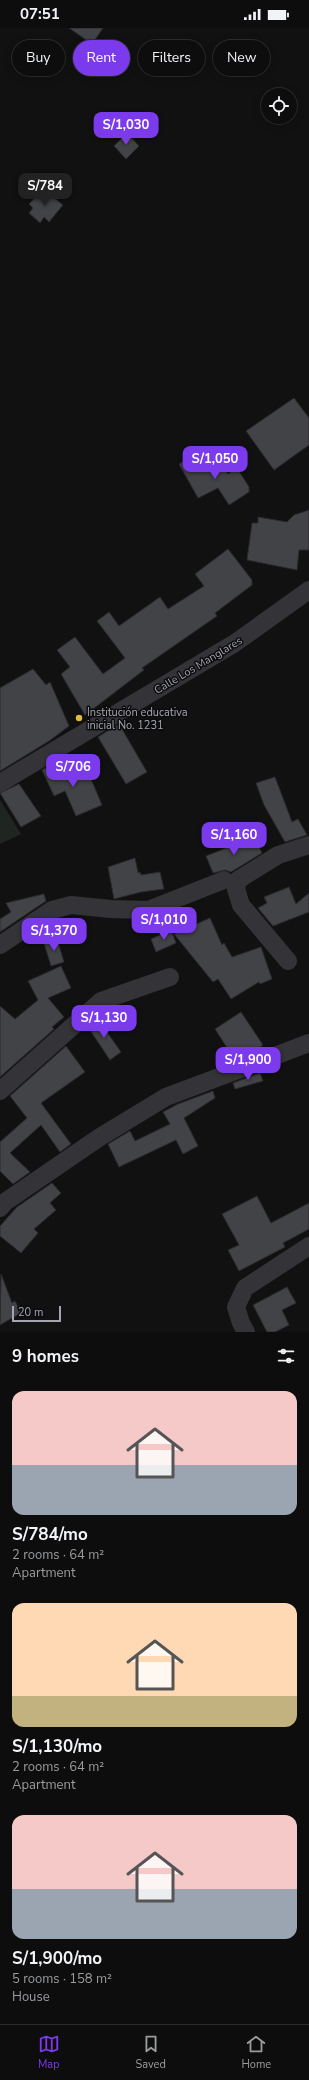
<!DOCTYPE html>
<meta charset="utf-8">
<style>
:root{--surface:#0d0d0e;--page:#161617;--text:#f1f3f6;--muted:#9a9c9e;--line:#2d2d2e;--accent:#7c3aed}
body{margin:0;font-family:"Nunito Sans",sans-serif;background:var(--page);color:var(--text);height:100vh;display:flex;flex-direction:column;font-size:15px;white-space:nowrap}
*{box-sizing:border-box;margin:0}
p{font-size:13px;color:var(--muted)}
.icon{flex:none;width:22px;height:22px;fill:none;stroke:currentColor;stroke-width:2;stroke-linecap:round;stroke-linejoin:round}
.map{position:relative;height:1304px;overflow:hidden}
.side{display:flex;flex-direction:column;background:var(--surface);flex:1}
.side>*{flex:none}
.guide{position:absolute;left:12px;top:12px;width:285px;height:36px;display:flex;gap:8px}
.fabs{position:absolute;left:261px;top:60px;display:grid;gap:8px}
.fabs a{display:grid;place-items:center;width:36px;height:36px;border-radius:50%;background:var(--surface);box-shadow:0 2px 10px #0003,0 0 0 1px var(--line);font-size:20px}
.scale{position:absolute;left:12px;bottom:10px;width:49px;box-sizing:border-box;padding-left:4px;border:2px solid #a3a6b1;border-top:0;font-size:11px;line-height:14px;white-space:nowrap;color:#a3a6b1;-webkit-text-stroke:3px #0c0c0d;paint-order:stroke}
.price{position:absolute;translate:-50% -34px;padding:0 9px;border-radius:8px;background:var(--accent);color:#fff;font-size:13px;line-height:26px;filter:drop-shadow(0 1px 2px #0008)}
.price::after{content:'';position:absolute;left:50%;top:24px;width:12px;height:9px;margin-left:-6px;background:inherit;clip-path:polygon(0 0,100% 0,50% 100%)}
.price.current{background:#222;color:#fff}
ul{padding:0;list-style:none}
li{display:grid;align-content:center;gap:8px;height:212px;padding:0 12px}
li span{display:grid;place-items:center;height:124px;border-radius:12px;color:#555}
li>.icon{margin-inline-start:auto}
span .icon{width:72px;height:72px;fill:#fffc;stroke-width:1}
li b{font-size:17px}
h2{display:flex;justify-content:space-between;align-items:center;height:48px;padding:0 12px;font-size:17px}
.tag{padding:0 14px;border-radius:18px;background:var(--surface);box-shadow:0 2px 10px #0003,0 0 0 1px var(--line);font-size:14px;line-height:36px}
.tag.current{background:var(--accent);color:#fff}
.status{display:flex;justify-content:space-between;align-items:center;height:28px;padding:0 20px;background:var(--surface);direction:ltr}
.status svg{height:11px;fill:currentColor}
.menu{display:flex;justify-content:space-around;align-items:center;height:56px;border-top:1px solid var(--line);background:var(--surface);font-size:11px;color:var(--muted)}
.menu a{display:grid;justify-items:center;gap:2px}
.menu .current{color:var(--accent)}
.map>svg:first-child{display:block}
.green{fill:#1f2621}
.building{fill:#424347;stroke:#2b2b2e}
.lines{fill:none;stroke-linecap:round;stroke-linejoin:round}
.street{stroke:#343438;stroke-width:18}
.poi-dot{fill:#e1ba39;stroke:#0c0c0d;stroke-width:1.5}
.labels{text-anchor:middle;stroke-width:3;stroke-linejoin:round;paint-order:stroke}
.street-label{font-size:11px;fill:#a3a6b1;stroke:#0c0c0d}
.poi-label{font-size:11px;fill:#a3a6b1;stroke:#0c0c0d;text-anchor:start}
</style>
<div class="status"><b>07:51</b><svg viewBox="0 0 49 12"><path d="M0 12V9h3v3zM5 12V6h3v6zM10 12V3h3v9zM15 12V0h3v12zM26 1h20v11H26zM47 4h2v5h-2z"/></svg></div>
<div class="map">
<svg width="309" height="1304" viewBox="0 0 309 1304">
<rect width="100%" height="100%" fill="#111112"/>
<path class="green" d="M0 772 21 806 0 816Z"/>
<path class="building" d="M69 0H103L92 16Z
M127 105 139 118 126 131 114 118Z
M43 161 63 177 49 194 44 189 40 195 29 185 33 180 29 176Z
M294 370 309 390V417L274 442 246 403Z
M216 428 228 446 237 440 249 459V464L229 477 218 460 198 470 179 436 192 429 197 439Z
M309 482V522H299L297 542 247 532 252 495H258V489L287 494 294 487Z
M228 521 252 552V557L215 585 217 588 142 640 144 642 85 687 61 646 70 639 57 622 75 609 103 646 125 630 97 593 109 584 119 598 160 569 168 581 204 558 195 546Z
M33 641 46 657 50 654 69 698 49 713 0 743V660Z
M119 696 147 744 126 756 98 709Z
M60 732 69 752 88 744 102 777 76 788 65 763 54 768 42 742Z
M275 749 292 794 298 791 307 807 285 814 264 777 256 755Z
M19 756 41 788 21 799 0 765Z
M254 809 262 825 231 844 225 842 213 845 206 828Z
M135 830 138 845 140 844 141 847 160 844 164 861 141 864 114 871 108 839Z
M289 859 296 876 309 865V884L273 898 258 880 267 875 264 869Z
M44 866 46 873 0 904V891L11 884 6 875Z
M210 890 222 917 224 915 232 929 261 919 272 951 260 956 259 954 231 971 218 951 213 954 174 906Z
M171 902 176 915 156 924 151 911Z
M57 911 64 934 51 938 44 915Z
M61 938 71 960 48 970 64 989 52 999 54 1001 0 1049V978L15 991 38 972 28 953Z
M113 980 117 986 106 993 102 986Z
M241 984 263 1017 254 1024 235 1032 215 1001Z
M97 990 121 1024 110 1032 88 999Z
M66 1018 85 1044 41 1075 71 1116 60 1124 41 1097 10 1125 30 1144 13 1156 0 1143V1114L27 1090 10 1068Z
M260 1045 263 1053 235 1061 233 1055Z
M213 1063 215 1070 184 1090 198 1118 183 1126 176 1112 119 1139 108 1116 130 1103 135 1113 170 1096 163 1084 178 1076Z
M52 1155 61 1165 50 1175 56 1182 34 1201 38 1205 21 1225 0 1208V1198L17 1179Z
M257 1168 271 1195 309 1175V1201L283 1215 285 1219 239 1243 228 1222 239 1217 222 1186Z
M1 1246 12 1275 15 1273 21 1285 0 1297Z
M287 1259 296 1275 282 1282 289 1297 275 1304H267L253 1277Z"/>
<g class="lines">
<path class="street" d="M0 755 235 615 309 562
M0 917 52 882 71 877 111 881 148 882 224 852
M288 933 241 877 236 861 238 852 278 827 309 817
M0 1063 101 973 170 949
M0 1180 5 1174 100 1109 166 1069 309 1015
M246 1304 241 1295 236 1279 245 1260 309 1218"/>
</g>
<circle class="poi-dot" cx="79" cy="690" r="4"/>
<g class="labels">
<g class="street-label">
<text transform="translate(198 637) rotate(-31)" y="4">Calle Los Manglares</text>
</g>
<g class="poi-label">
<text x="87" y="688">Institución educativa<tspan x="87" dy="13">inicial No. 1231</tspan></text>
</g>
</g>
</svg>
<div class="fabs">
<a><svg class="icon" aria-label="locate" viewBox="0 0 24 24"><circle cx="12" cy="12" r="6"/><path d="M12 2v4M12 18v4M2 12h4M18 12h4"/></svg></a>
</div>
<div class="scale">20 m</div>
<b class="price" style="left:126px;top:118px">S/1,030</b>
<b class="price current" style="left:45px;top:179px">S/784</b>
<b class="price" style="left:215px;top:452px">S/1,050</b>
<b class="price" style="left:73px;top:760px">S/706</b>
<b class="price" style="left:234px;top:828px">S/1,160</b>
<b class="price" style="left:164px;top:913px">S/1,010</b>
<b class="price" style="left:54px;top:924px">S/1,370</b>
<b class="price" style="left:104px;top:1011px">S/1,130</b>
<b class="price" style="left:248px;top:1053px">S/1,900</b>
<div class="guide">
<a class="tag">Buy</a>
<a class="tag current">Rent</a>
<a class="tag">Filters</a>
<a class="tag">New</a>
</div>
</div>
<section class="side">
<h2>9 homes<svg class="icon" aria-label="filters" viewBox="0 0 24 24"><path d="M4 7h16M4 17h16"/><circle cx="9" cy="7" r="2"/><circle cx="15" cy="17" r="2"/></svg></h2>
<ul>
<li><span style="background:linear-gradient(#f6c9c9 60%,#9aa5b1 0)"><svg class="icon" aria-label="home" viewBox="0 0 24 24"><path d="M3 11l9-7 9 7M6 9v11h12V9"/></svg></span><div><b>S/784/mo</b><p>2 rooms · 64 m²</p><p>Apartment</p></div></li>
<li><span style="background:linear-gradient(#ffd9b3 75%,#c2b280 0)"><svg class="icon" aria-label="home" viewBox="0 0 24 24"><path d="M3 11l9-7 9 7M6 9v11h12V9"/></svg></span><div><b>S/1,130/mo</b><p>2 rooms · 64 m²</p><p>Apartment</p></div></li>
<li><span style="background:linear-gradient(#f6c9c9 60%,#9aa5b1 0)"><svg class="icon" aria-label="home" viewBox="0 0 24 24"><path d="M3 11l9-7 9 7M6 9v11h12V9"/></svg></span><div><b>S/1,900/mo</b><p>5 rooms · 158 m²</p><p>House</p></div></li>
</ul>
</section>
<nav class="menu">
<a class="current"><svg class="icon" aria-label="map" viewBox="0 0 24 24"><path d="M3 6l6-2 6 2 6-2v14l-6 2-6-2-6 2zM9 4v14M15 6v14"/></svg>Map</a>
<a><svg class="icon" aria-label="saved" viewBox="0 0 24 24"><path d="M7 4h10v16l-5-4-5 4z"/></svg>Saved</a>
<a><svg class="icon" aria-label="home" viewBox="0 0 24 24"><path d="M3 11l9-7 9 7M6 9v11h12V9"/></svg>Home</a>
</nav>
